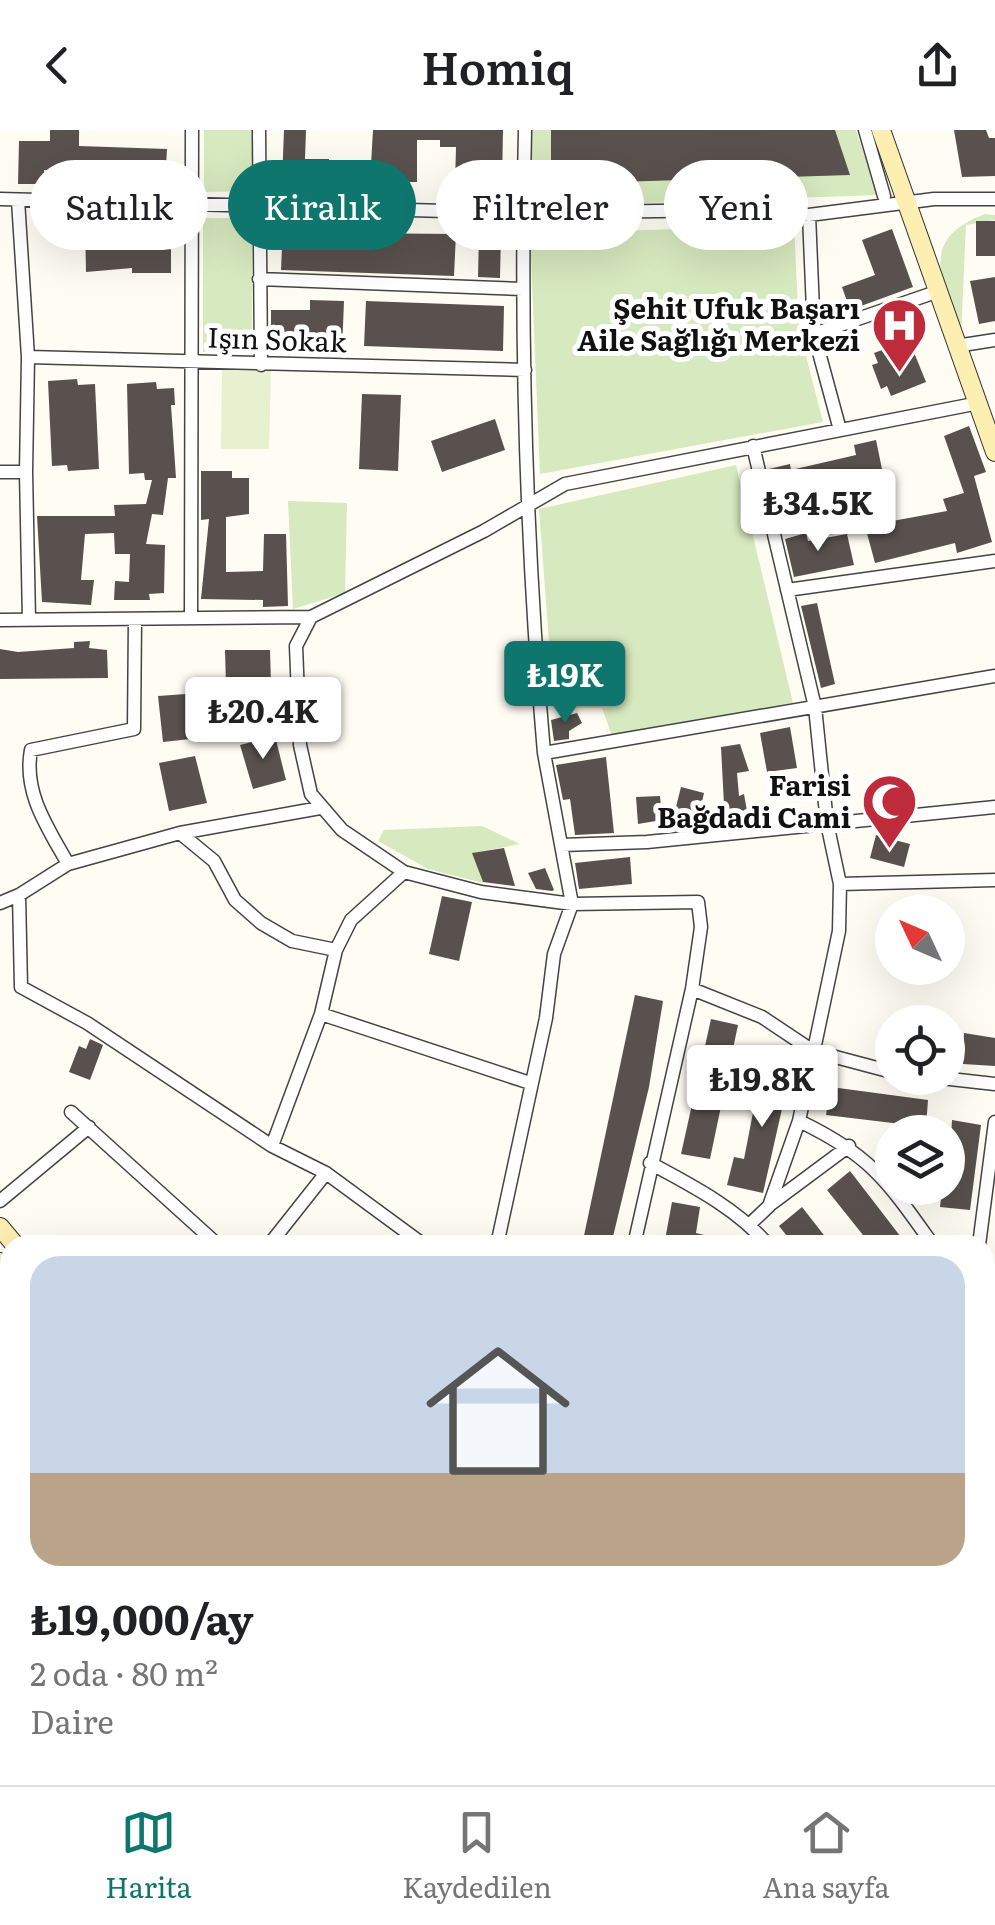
<!DOCTYPE html>
<html lang="tr">
<meta charset="utf-8">
<style>
:root{--surface:#fff;--page:#f2f2f2;--text:#202124;--muted:#757577;--line:#e0e0e0;--accent:#0f766e}
body{margin:0;font-family:Literata,serif;background:var(--page);color:var(--text);height:100vh;display:flex;flex-direction:column;font-size:38px;white-space:nowrap}
*{box-sizing:border-box;margin:0}
p{font-size:32px;color:var(--muted)}
.icon{flex:none;width:55px;height:55px;fill:none;stroke:currentColor;stroke-width:2;stroke-linecap:round;stroke-linejoin:round}
.map{position:relative;flex:1;overflow:hidden}
.side{position:absolute;left:0px;top:1105px;width:995px;height:550px;display:flex;flex-direction:column;background:var(--surface);border-radius:30px 30px 0 0;box-shadow:0 10px 40px #0002}
.side>*{flex:none}
.top-card{position:absolute;left:30px;top:30px;width:935px;height:90px;display:flex;gap:20px}
.needle{width:65px;rotate:314deg}
.tools{position:absolute;left:875px;top:765px;display:grid;gap:20px}
.tools a{display:grid;place-items:center;width:90px;height:90px;border-radius:50%;background:var(--surface);box-shadow:0 10px 40px #0002;font-size:50px}
.price{position:absolute;translate:-50% -85px;padding:0 22px;border-radius:10px;background:#fff;color:#222;font-size:32px;line-height:65px;filter:drop-shadow(0 2px 5px #0008)}
.price::after{content:'';position:absolute;left:50%;top:60px;width:30px;height:22px;margin-left:-15px;background:inherit;clip-path:polygon(0 0,100% 0,50% 100%)}
.price.selected{background:var(--accent);color:#fff}
ul{padding:0;list-style:none}
li{display:grid;align-content:center;gap:20px;height:530px;padding:0 30px}
li span{display:grid;place-items:center;height:310px;border-radius:30px;color:#555}
li>.icon{margin-inline-start:auto}
span .icon{width:180px;height:180px;fill:#fffc;stroke-width:1}
li b{font-size:42px}
.pill{padding:0 35px;border-radius:45px;background:var(--surface);box-shadow:0 10px 40px #0002;font-size:35px;line-height:90px}
.pill.selected{background:var(--accent);color:#fff}
header{display:flex;justify-content:space-between;align-items:center;height:130px;padding:0 30px;background:var(--surface);font-size:45px;font-weight:600}
.dock{display:flex;justify-content:space-around;align-items:center;height:140px;border-top:2px solid var(--line);background:var(--surface);font-size:28px;color:var(--muted)}
.dock a{display:grid;justify-items:center;gap:5px}
.dock .selected{color:var(--accent)}
.map>svg:first-child{display:block}
.green{fill:#d7e9be}
.pitch{fill:#e7f1cf}
.building{fill:#59514d}
.lines{fill:none;stroke-linecap:round;stroke-linejoin:round}
.street-casing{stroke:#444;stroke-width:15}
.secondary-casing{stroke:#333;stroke-width:20}
.street{stroke:#fff;stroke-width:12}
.secondary{stroke:#fdefb1;stroke-width:18}
.labels{text-anchor:middle;stroke-width:10;stroke-linejoin:round;paint-order:stroke}
.poi-label{font-size:28px;font-weight:bold;fill:#111;stroke:#fff;text-anchor:end}
.street-label{font-size:28px;fill:#111;stroke:#fff}
</style>
<header><svg class="icon" aria-label="back" viewBox="0 0 24 24"><path d="M15 5l-7 7 7 7"/></svg>Homiq<svg class="icon" aria-label="share" viewBox="0 0 24 24"><path d="M12 15V3M7 8l5-5 5 5M5 13v7h14v-7"/></svg></header>
<div class="map">
<svg width="995" height="1655" viewBox="0 0 995 1655">
<rect width="100%" height="100%" fill="#fffcf4"/>
<path class="green" d="M204 0H252L253 61 204 62Z
M531 0H856L878 65 529 77Z
M985 84 995 85V90L966 95 961 206C943 152 916 110 985 84Z
M203 88H252V221L203 222Z
M794 95 799 199 823 292 540 344 530 104Z
M736 335 793 573 612 606 602 578H554L539 379Z
M288 371 347 373 345 463 293 479Z
M482 696 520 714 473 723 483 753 428 739 378 711 384 700Z
M573 1645H636L647 1655H558Z"/>
<path class="pitch" d="M222 239 271 240 269 319H221Z"/>
<path class="building" d="M50 0H79V16L167 19 165 55 88 52 87 42 44 40 45 54H18L19 11H50Z
M284 0H306L305 29H329L328 53 282 52Z
M373 0H503L502 55 455 54 456 17H440V10H417V52H370Z
M551 0H835L850 45 551 54Z
M954 0H986L989 8H995V46L962 47Z
M976 91H995V126H976Z
M171 92V143H132V138L86 142 85 93Z
M283 95 345 103 456 104 454 146 281 140Z
M892 99 913 157 850 180 842 157 875 145 862 110Z
M479 103 501 104 500 148 478 147Z
M995 147V191L979 194 970 151Z
M310 170 344 171 342 222 271 221V180H310Z
M366 171 504 176 503 221 364 216Z
M909 210 926 252 891 266 887 256 881 259 872 235 878 233 874 223Z
M77 249 78 255 95 254 99 339 68 341 67 335 52 336 48 251Z
M156 252 157 259 174 258 175 275H171L176 348H168L163 385 152 384 146 414 165 415 164 463 149 464 150 470H114L115 451 129 452 130 424H115L114 403 85 404 81 450H94L91 475 42 472 37 386H115L114 375 146 374 152 350H145L144 343 129 344 127 254Z
M362 264 401 265 398 341 359 339Z
M495 289 505 320 442 342 431 311Z
M969 296 986 342 974 346 992 412 957 423 955 413 875 433 865 396 947 381 943 369 964 363 944 306Z
M876 310 882 339 850 350 852 361 799 376 801 384 781 389 769 339 790 334 791 340 856 325 854 315Z
M201 341H232V348H249V384L226 387V442L263 441 264 404H286L288 476 263 477V470L201 469 209 389 201 390Z
M806 403 808 411 847 404 854 435 794 447 785 409Z
M817 473 835 554 821 558 801 476Z
M90 511 89 518 107 520 108 548 0 549V519L18 522 74 518V512Z
M225 520H270L271 553 226 556Z
M186 564 190 609 163 612 158 566Z
M577 583 582 593 569 601V609L554 611 551 590Z
M790 597 797 638 767 642 760 603Z
M275 606 286 650 253 659 240 615Z
M740 614 749 641 737 643 739 666 744 664 748 687 725 694 721 617Z
M195 626 207 673 169 681 159 633Z
M606 627 614 703 575 705 570 669 563 670 556 635Z
M681 657 704 663 698 690 674 685Z
M660 666 662 690 638 694 636 667Z
M876 705 910 714 904 737 870 728Z
M504 718 515 756 483 752 472 723Z
M630 727 632 754 579 759 575 733Z
M545 738 554 760 552 761 536 759 528 743Z
M442 766 472 772 459 831 429 824Z
M635 865 663 871 649 957 611 1115H582Z
M711 889 738 895 710 1029 681 1024Z
M964 903 995 908V936L963 934Z
M90 909 103 915 90 950 69 942 79 916 86 919Z
M763 931 791 939 763 1063 727 1055 734 1027 744 1029Z
M831 957 928 970 926 997 826 985Z
M952 990 981 995 970 1080 940 1077 942 1058H948Z
M850 1041 874 1072 907 1115H871L827 1060Z
M672 1072 700 1077 696 1103 729 1111V1115L665 1110Z
M802 1077 827 1109 819 1115H794L779 1096Z"/>
<g class="lines">
<defs>
<path id="street" d="M259 0 261 235
M525 0C520 208 526 416 544 623
M865 0 884 66
M0 69 523 83 724 80 809 85 934 69H995
M18 70 28 227 26 342
M809 85 814 204 840 300
M259 149 523 159
M814 204 936 162
M956 216 995 210
M28 227 525 240
M0 342H26L29 490
M787 460 995 431
M311 487 296 516 300 615 311 664 342 700 404 742 481 762 572 774 698 772 701 797 692 859 762 887 813 921 892 942
M191 488 192 0
M0 490 311 487 484 401 565 354 979 273
M320 678 180 703 68 734 19 765 21 857 87 893 272 1016 326 1043 424 1115
M180 703 214 731 235 770 261 793 292 811 336 820
M562 715 647 712 995 677
M68 734C48 698 23 663 31 620L134 599 135 489
M840 754 995 750
M0 773 19 765
M321 884 530 953
M941 948 995 954
M71 982 218 1115
M799 991C871 1025 888 1052 933 1115
M272 1016 321 884 336 820 351 790 404 742
M650 1033C691 1055 738 1079 768 1115
M0 1071 89 997
M771 1074 849 1016
M749 1095 769 1076 799 991 839 801 840 754 827 693 815 577 753 316
M269 1115 326 1043
M497 1115 546 888 554 824 572 774 544 623 995 546
M634 1115 692 859
M979 1115 995 992
M985 1175 995 1186
M0 1192 10 1185
M985 1353 995 1359
M0 1419 10 1412
M985 1428 995 1435
M985 1484 995 1476
M0 1487 10 1500
M0 1561 10 1558
M985 1612 995 1607
M127 1645 136 1655
M308 1645 316 1655
M655 1645 665 1655
M52 1655 58 1645
M279 1655 290 1645
M826 1655 836 1650 884 1655
M906 1655 926 1645"/>
<path id="secondary" d="M881 0 995 322
M0 1097 15 1115
M0 1132 10 1143
M439 1645 447 1655
M471 1645 479 1655"/>
</defs>
<use href="#street" class="street-casing"/>
<use href="#secondary" class="secondary-casing"/>
<use href="#street" class="street"/>
<use href="#secondary" class="secondary"/>
</g>
<defs>
<symbol id="hospital-pin" viewBox="-11 -11 22 30"><path d="M0 17L-7.5 6A9.5 9.5 0 1 1 7.5 6Z" fill="#be2b3b" stroke="#fff"/><path d="M-5-5h3v3.5h4V-5h3V5h-3V1.5h-4V5h-3Z" fill="#fff"/></symbol>
<symbol id="mosque-pin" viewBox="-11 -11 22 30"><path d="M0 17L-7.5 6A9.5 9.5 0 1 1 7.5 6Z" fill="#be2b3b" stroke="#fff"/><path d="M3.5-4.9A6 6 0 1 0 3.5 4.9A5 5 0 1 1 3.5-4.9Z" fill="#fff"/></symbol>
</defs>
<g fill-rule="evenodd">
<use href="#hospital-pin" x="868" y="164" width="63" height="86"/>
<use href="#mosque-pin" x="858" y="640" width="63" height="86"/>
</g>
<g class="labels">
<g class="poi-label">
<text x="860" y="189">Şehit Ufuk Başarı<tspan x="860" dy="32">Aile Sağlığı Merkezi</tspan></text>
<text x="851" y="666">Farisi<tspan x="851" dy="32">Bağdadi Cami</tspan></text>
</g>
<g class="street-label">
<text transform="translate(277 210) rotate(2)" y="10">Işın Sokak</text>
</g>
</g>
</svg>
<div class="tools">
<a><svg class="needle" viewBox="-14 -14 28 28"><path d="M0-13l5 13h-10z" fill="#e53935"/><path d="M0 13l5-13h-10z" fill="#757577"/></svg></a>
<a><svg class="icon" aria-label="locate" viewBox="0 0 24 24"><circle cx="12" cy="12" r="6"/><path d="M12 2v4M12 18v4M2 12h4M18 12h4"/></svg></a>
<a><svg class="icon" aria-label="layers" viewBox="0 0 24 24"><path d="M12 4l9 5-9 5-9-5zM3 14l9 5 9-5"/></svg></a>
</div>
<b class="price" style="left:818px;top:424px">₺34.5K</b>
<b class="price selected" style="left:565px;top:596px">₺19K</b>
<b class="price" style="left:263px;top:632px">₺20.4K</b>
<b class="price" style="left:762px;top:1000px">₺19.8K</b>
<div class="top-card">
<a class="pill">Satılık</a>
<a class="pill selected">Kiralık</a>
<a class="pill">Filtreler</a>
<a class="pill">Yeni</a>
</div>
<section class="side">
<ul>
<li><span style="background:linear-gradient(#c9d6e8 70%,#b9a48a 0)"><svg class="icon" aria-label="home" viewBox="0 0 24 24"><path d="M3 11l9-7 9 7M6 9v11h12V9"/></svg></span><div><b>₺19,000/ay</b><p>2 oda · 80 m²</p><p>Daire</p></div></li>
</ul>
</section>
</div>
<nav class="dock">
<a class="selected"><svg class="icon" aria-label="map" viewBox="0 0 24 24"><path d="M3 6l6-2 6 2 6-2v14l-6 2-6-2-6 2zM9 4v14M15 6v14"/></svg>Harita</a>
<a><svg class="icon" aria-label="saved" viewBox="0 0 24 24"><path d="M7 4h10v16l-5-4-5 4z"/></svg>Kaydedilen</a>
<a><svg class="icon" aria-label="home" viewBox="0 0 24 24"><path d="M3 11l9-7 9 7M6 9v11h12V9"/></svg>Ana sayfa</a>
</nav>
